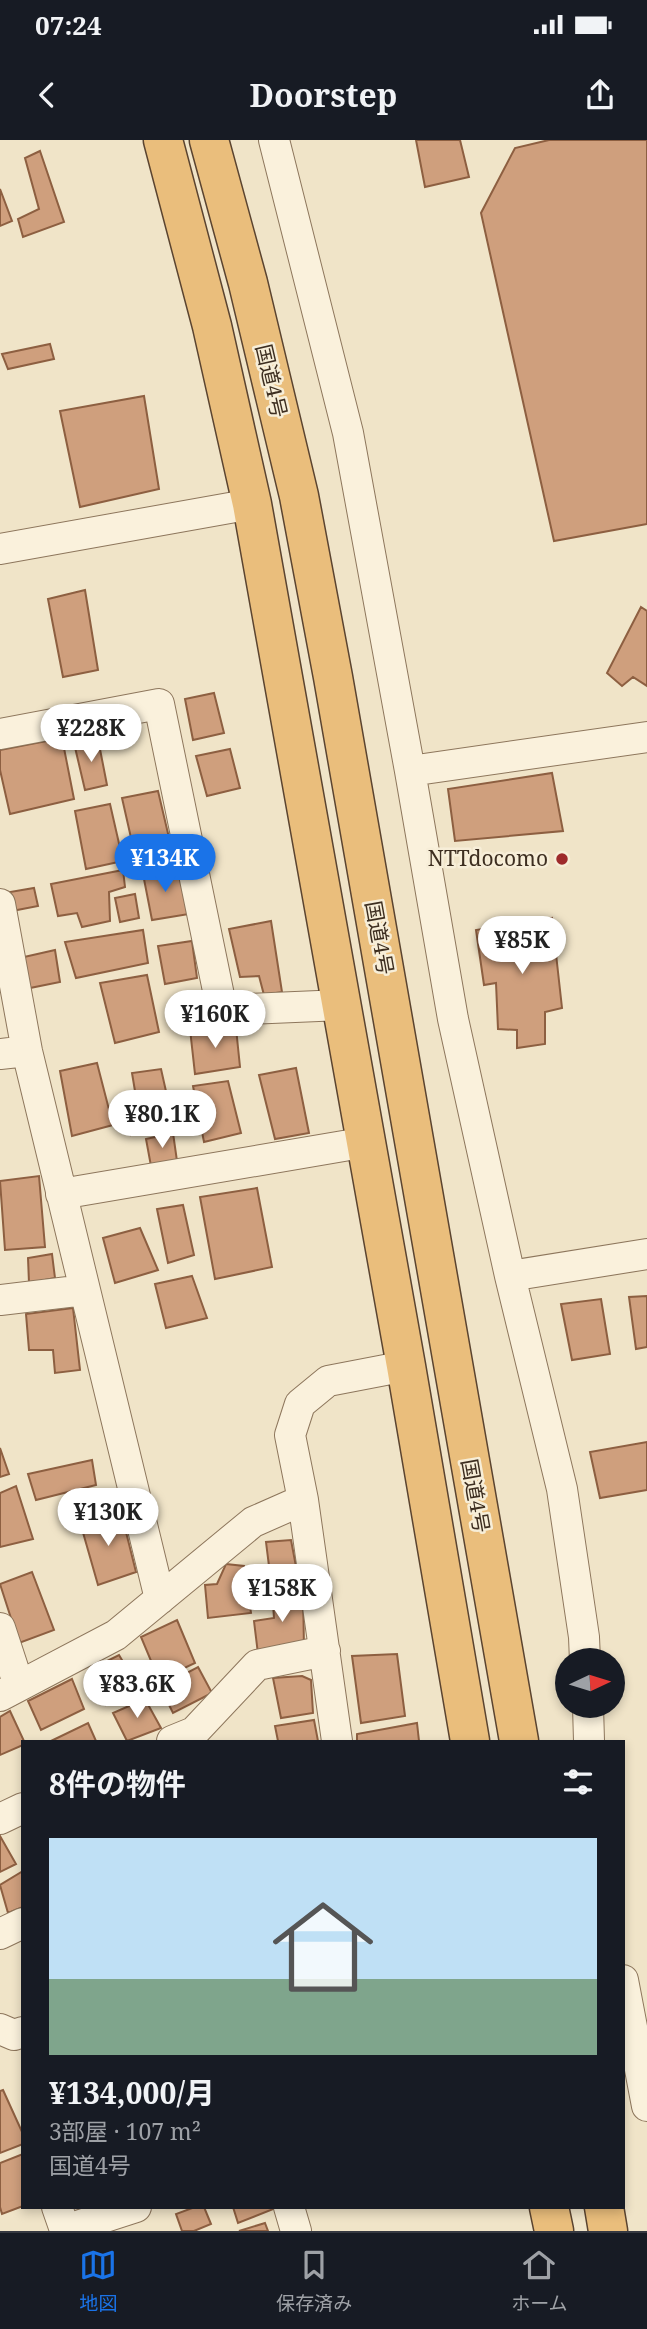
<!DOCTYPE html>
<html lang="ja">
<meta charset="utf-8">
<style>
:root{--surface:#171b24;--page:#20242c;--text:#f1f3f6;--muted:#9ea1a6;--line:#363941;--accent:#1a73e8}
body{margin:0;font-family:"Noto Serif","Noto Sans JP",serif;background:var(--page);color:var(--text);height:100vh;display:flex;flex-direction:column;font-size:26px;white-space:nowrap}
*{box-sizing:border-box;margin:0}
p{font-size:23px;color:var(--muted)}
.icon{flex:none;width:38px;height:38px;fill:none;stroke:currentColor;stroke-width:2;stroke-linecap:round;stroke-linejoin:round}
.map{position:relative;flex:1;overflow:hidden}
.drawer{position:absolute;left:21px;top:1600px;width:604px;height:469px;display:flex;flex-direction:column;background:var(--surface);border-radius:0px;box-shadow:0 4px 10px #0003}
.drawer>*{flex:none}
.needle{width:46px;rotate:86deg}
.tools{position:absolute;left:555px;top:1508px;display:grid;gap:14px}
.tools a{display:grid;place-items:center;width:70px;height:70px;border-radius:50%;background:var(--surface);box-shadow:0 4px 10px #0003;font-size:35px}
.price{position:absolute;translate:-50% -60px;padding:0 16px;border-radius:24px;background:#fff;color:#222;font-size:23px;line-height:46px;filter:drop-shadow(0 2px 4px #0008)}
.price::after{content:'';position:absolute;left:50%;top:42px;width:21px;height:16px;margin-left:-10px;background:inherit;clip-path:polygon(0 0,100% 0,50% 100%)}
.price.selected{background:var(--accent);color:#fff}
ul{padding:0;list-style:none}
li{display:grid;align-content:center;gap:14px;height:371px;padding:0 28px}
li+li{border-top:2px solid var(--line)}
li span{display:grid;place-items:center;height:217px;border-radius:0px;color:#555}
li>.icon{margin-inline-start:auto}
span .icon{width:126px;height:126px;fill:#fffc;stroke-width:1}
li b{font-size:30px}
h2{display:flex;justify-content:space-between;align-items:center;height:84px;padding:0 28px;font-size:30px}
.status{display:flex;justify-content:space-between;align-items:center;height:49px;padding:0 35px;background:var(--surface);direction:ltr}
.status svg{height:19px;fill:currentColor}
header{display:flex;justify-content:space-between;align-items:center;height:91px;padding:0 28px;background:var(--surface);font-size:32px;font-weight:700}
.dock{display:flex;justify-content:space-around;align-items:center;height:98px;border-top:2px solid var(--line);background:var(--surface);font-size:19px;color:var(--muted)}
.dock a{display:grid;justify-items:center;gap:4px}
.dock .selected{color:var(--accent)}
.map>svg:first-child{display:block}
.building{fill:#cf9f7d;stroke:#8d5f41;stroke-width:2}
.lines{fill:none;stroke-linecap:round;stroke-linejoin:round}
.minor-casing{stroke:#8d765c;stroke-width:32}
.trunk-casing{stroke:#5b4430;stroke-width:41}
.minor{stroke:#faf1dc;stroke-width:30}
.trunk{stroke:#eabe7c;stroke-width:38}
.poi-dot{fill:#9e2a2b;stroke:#f7eed8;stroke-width:2.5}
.labels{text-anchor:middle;stroke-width:5;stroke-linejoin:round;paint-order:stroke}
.street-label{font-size:21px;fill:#3d2e20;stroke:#f7eed8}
.poi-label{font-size:21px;fill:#3d2e20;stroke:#f7eed8;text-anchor:end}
</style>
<div class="status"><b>07:24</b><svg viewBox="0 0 49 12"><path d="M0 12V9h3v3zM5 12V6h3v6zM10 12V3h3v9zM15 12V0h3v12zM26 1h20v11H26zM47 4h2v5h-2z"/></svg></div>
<header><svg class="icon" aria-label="back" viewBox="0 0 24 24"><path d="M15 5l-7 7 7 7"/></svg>Doorstep<svg class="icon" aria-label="share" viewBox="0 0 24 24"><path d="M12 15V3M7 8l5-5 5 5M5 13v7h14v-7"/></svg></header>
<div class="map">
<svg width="647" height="2091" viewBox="0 0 647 2091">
<rect width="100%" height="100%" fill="#f0e4c8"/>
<path class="building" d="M416 0H460L469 37 425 47Z
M549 0H647V384L554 401 481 73 515 8Z
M40 11 64 82 23 97 18 79 39 69 25 18Z
M0 49 12 81 0 86Z
M50 204 54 219 8 229 2 214Z
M144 256 159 349 80 367 60 271Z
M85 450 98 530 63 537 48 459Z
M641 467 647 471V546L633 537 622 546 607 533Z
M214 553 224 593 193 600 185 559Z
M62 598 74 659 10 674 0 630V610Z
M98 599 107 645 85 650 74 603Z
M230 609 240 648 207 656 196 616Z
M552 633 563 691 455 701 448 649Z
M158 651 170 702 134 711 122 658Z
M110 664 123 721 86 729 75 671Z
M177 727 189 774 152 780 143 734Z
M123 730 125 747 109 752 110 781 82 787 77 773 58 776 51 744Z
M34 748 38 766 12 771 10 752Z
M135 754 139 778 120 782 115 758Z
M552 778 562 868 545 872V904L517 908V890L498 889 496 843 484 845 476 790Z
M271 781 282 852 264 855 259 836 240 837 229 789Z
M143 790 148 823 76 838 65 802Z
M192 801 197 838 165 844 158 806Z
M55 810 60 842 30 848 24 817Z
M147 835 159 892 115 903 100 843Z
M236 888 240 927 195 934 190 889Z
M97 923 113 985 72 996 60 931Z
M296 928 309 993 275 999 259 935Z
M161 929 174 987 131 995 124 965 137 963 132 933Z
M228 941 241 993 204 1002 193 946Z
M173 993 177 1021 151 1026 146 999Z
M39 1036 45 1107 5 1110 0 1041Z
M257 1048 272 1127 215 1139 200 1057Z
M183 1065 194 1115 168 1123 157 1069Z
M140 1088 158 1130 115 1143 103 1098Z
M52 1114 55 1138 29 1143 28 1118Z
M192 1136 207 1178 166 1188 155 1144Z
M647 1156V1207L636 1209 629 1157Z
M601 1159 610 1214 572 1220 561 1164Z
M73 1168 80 1230 55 1233 53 1210H29L26 1174Z
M647 1302V1350L600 1358 590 1312Z
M0 1308 9 1334 0 1337Z
M92 1320 96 1345 36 1360 28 1334Z
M16 1346 33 1399 0 1407V1353Z
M121 1372 136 1432 98 1445 80 1382Z
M291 1400 298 1437 271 1442 266 1402Z
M226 1424 244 1426 251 1473 208 1478 205 1445 217 1444Z
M32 1432 54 1490 19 1503 0 1444Z
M272 1450 303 1451 304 1509 258 1514 254 1481 274 1478Z
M177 1480 195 1523 159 1540 141 1497Z
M397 1514 405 1576 361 1583 352 1516Z
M119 1515 139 1549 106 1565 89 1530Z
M198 1527 212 1553 173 1573 160 1547Z
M302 1536 311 1540 313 1573 281 1578 273 1538Z
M72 1539 84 1569 41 1590 28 1561Z
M145 1559 161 1588 127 1601 113 1573Z
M10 1571 24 1601 23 1605 0 1615V1577Z
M314 1580 318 1601H278L275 1586Z
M88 1583 96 1601H51Z
M417 1583 419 1601H357V1594Z
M0 1696 16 1724 0 1732Z
M23 1731V1767L8 1773 0 1745Z
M3 1950 23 1994V2004L0 2013V1951Z
M23 2014V2066L2 2074 0 2067V2023Z
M195 2067H204L211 2084 194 2091H182L176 2074Z
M233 2067H275L276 2068 238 2083Z
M265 2083 268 2091H239Z"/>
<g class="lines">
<defs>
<path id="minor" d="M274 0 348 293 410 631 453 879 510 1136 562 1349 584 1497 585 1521
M0 409 252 364
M0 594 159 564 222 870 342 865
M410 631 647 597
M0 764 27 911 160 1459
M0 914 27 911
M61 1054 367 1002
M510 1136 647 1114
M0 1160 85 1150
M0 1488 19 1546
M0 1556 116 1495 253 1382 303 1360
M588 1566 589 1601
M172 1601 194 1592 257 1525 325 1511
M337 1601 303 1360 290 1295 300 1264 328 1241 406 1226
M0 1679 23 1668
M0 1794 23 1783
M623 1840 647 1966
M0 1889 14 1895 23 1892
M57 2067 65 2090 136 2067
M289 2067 296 2091"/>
<path id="trunk" d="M163 0 212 186 252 364 406 1226 470 1601
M209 0 248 143 299 356 333 537 519 1601
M549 2067 554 2091
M604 2067 608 2091"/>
</defs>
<use href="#minor" class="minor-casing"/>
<use href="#trunk" class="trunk-casing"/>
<use href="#minor" class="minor"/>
<use href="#trunk" class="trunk"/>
</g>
<circle class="poi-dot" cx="562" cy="719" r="7"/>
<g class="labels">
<g class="street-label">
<text transform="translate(271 241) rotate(77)" y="7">国道4号</text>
<text transform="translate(379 798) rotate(80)" y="7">国道4号</text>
<text transform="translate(475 1356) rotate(80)" y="7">国道4号</text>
</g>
<g class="poi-label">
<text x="548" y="726">NTTdocomo</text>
</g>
</g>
</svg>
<div class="tools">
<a><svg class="needle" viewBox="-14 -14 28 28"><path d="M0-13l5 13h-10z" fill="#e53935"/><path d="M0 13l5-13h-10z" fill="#9ea1a6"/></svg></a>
</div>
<b class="price" style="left:91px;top:624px">¥228K</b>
<b class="price selected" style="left:165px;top:754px">¥134K</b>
<b class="price" style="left:522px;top:836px">¥85K</b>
<b class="price" style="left:215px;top:910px">¥160K</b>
<b class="price" style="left:162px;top:1010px">¥80.1K</b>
<b class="price" style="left:108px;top:1408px">¥130K</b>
<b class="price" style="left:282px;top:1484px">¥158K</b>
<b class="price" style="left:137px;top:1580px">¥83.6K</b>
<section class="drawer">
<h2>8件の物件<svg class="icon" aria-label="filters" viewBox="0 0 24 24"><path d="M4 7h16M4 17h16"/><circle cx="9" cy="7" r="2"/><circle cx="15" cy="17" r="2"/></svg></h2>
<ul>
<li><span style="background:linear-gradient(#bfe0f5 65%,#7fa58c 0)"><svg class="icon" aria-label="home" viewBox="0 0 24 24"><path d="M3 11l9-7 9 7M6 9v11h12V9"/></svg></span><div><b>¥134,000/月</b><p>3部屋 · 107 m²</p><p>国道4号</p></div></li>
</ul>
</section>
</div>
<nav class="dock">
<a class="selected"><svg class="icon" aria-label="map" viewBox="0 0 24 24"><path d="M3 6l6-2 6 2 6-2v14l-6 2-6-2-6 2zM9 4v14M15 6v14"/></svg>地図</a>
<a><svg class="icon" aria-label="saved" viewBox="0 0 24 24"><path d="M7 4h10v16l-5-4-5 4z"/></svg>保存済み</a>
<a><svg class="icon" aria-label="home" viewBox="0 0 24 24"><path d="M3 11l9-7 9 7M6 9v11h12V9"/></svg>ホーム</a>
</nav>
